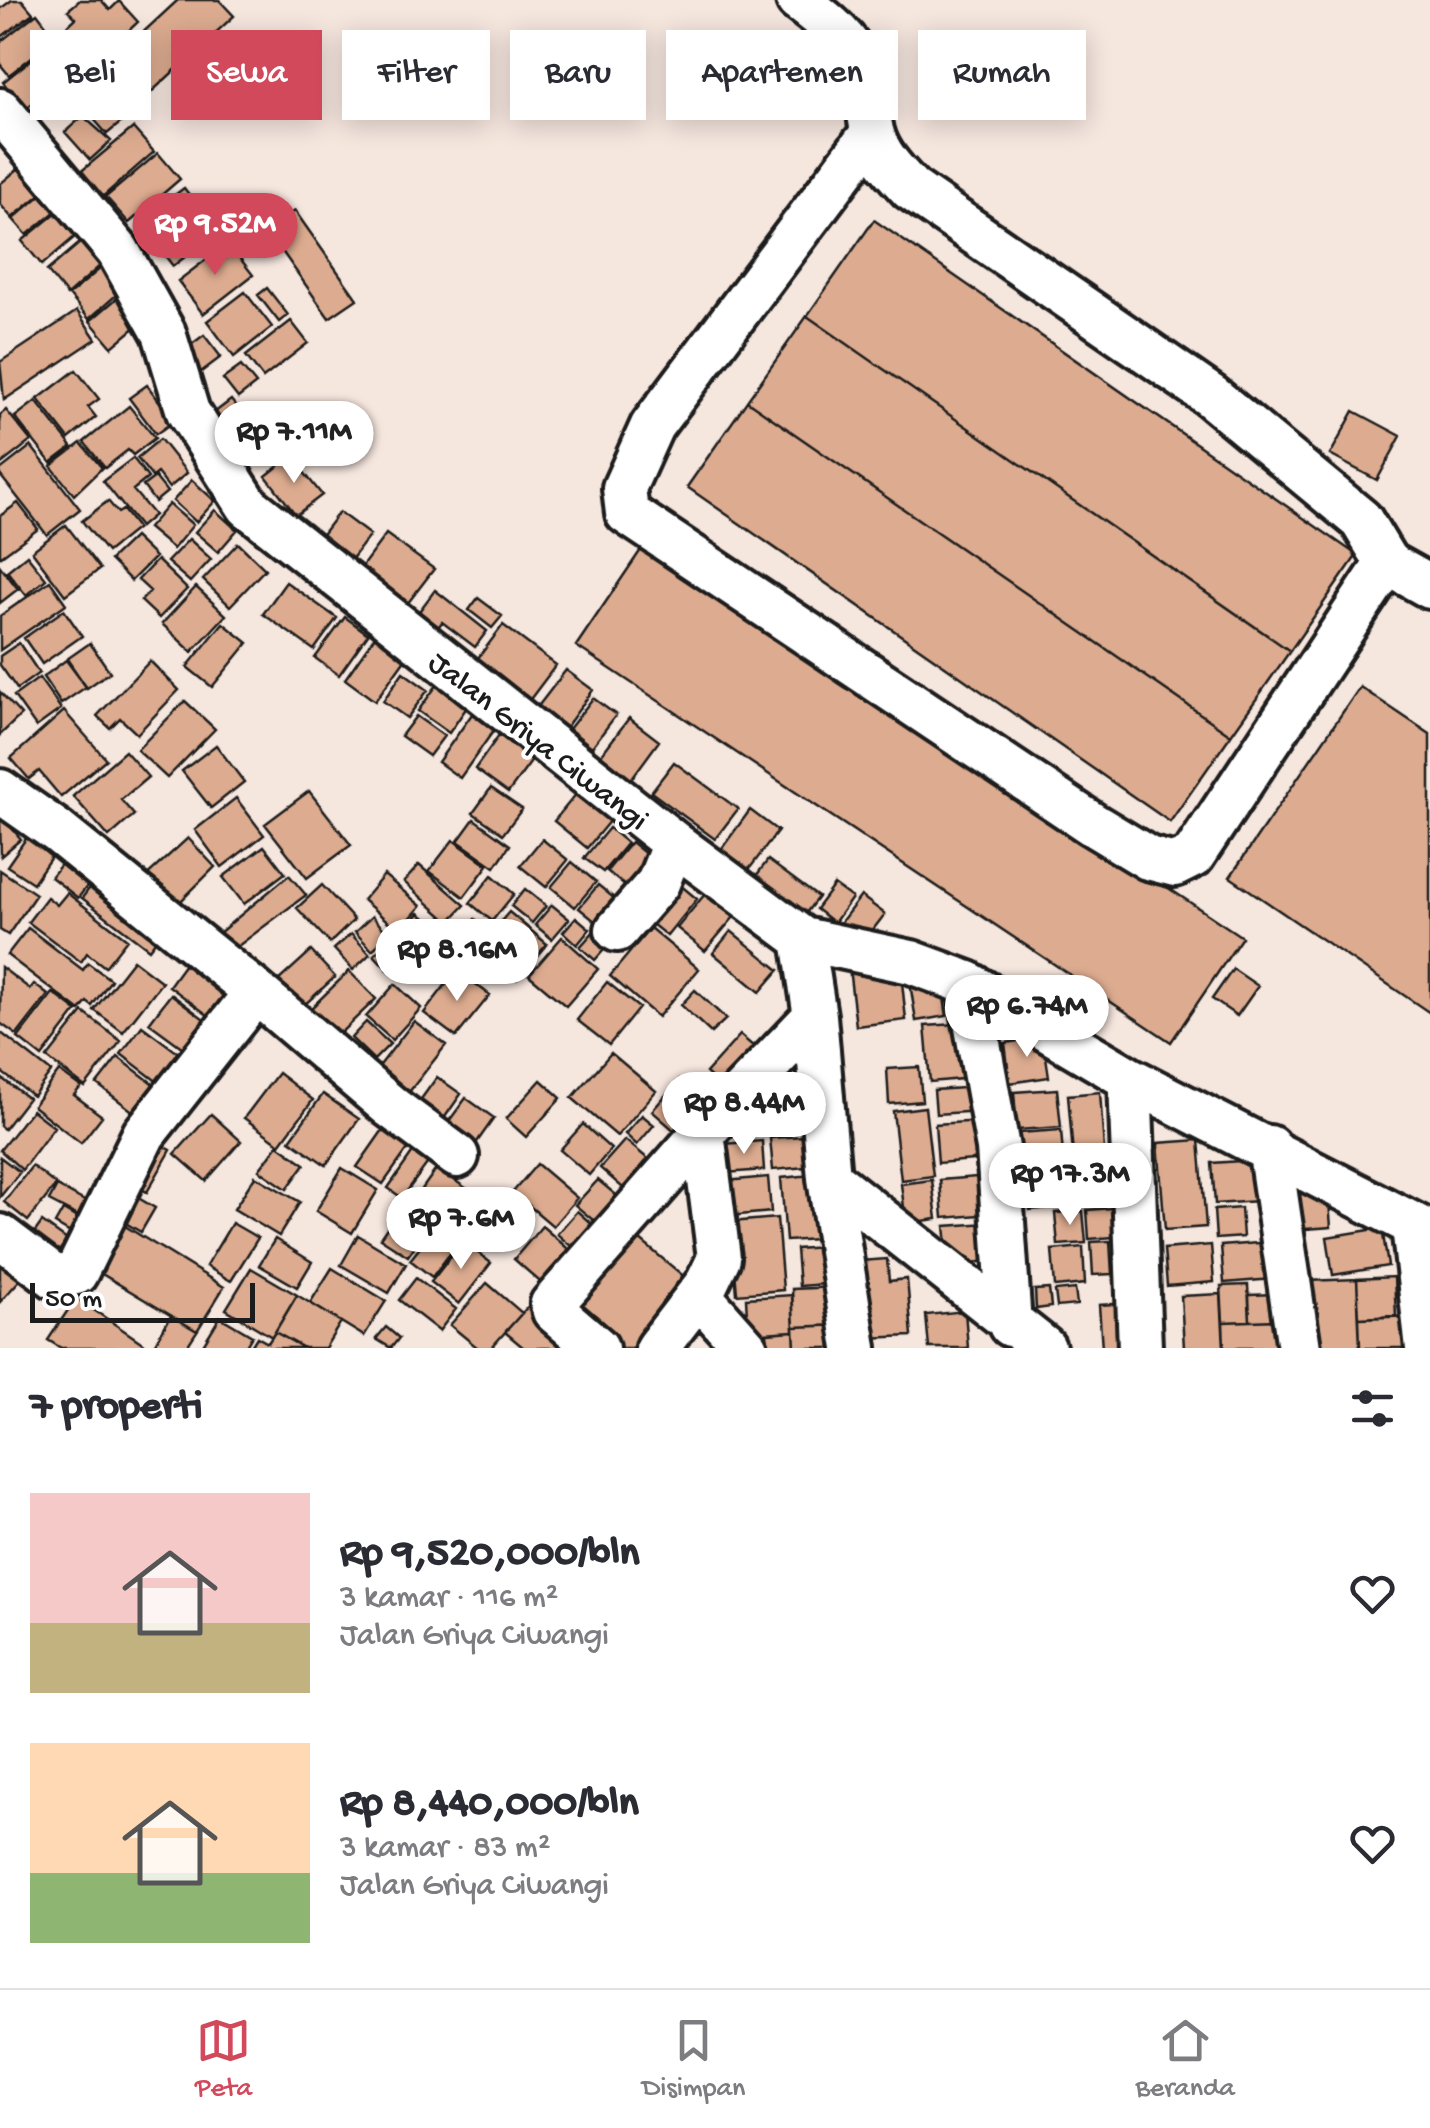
<!DOCTYPE html>
<html lang="id">
<meta charset="utf-8">
<style>
:root{--surface:#fff;--page:#f7f7f7;--text:#2b2b33;--muted:#7c7c81;--line:#e1e1e2;--accent:#d1495b}
body{margin:0;font-family:"Gochi Hand",sans-serif;background:var(--page);color:var(--text);height:100vh;display:flex;flex-direction:column;font-size:38px;white-space:nowrap}
*{box-sizing:border-box;margin:0}
p{font-size:32px;color:var(--muted)}
.icon{flex:none;width:55px;height:55px;fill:none;stroke:currentColor;stroke-width:2;stroke-linecap:round;stroke-linejoin:round}
.map{position:relative;height:1348px;overflow:hidden}
.panel{display:flex;flex-direction:column;background:var(--surface);flex:1}
.panel>*{flex:none}
.banner{position:absolute;left:30px;top:30px;width:1370px;height:90px;display:flex;gap:20px}
.scale{position:absolute;left:30px;bottom:25px;width:225px;box-sizing:border-box;padding-left:10px;border:5px solid #1c1c1c;border-top:0;font-size:28px;line-height:35px;white-space:nowrap;color:#1c1c1c;-webkit-text-stroke:8px #fff;paint-order:stroke}
.price{position:absolute;translate:-50% -85px;padding:0 22px;border-radius:35px;background:#fff;color:#222;font-size:32px;line-height:65px;filter:drop-shadow(0 2px 5px #0008)}
.price::after{content:'';position:absolute;left:50%;top:60px;width:30px;height:22px;margin-left:-15px;background:inherit;clip-path:polygon(0 0,100% 0,50% 100%)}
.price.current{background:var(--accent);color:#fff}
ul{padding:0;list-style:none}
li{display:flex;align-items:center;gap:30px;height:250px;padding:0 30px}
li span{display:grid;place-items:center;flex:none;width:280px;height:200px;border-radius:0px;color:#555}
li>.icon{margin-inline-start:auto}
span .icon{width:120px;height:120px;fill:#fffc;stroke-width:1}
li b{font-size:42px}
h2{display:flex;justify-content:space-between;align-items:center;height:120px;padding:0 30px;font-size:42px}
.tag{padding:0 35px;border-radius:0px;background:var(--surface);box-shadow:0 5px 25px #0003;font-size:35px;line-height:90px}
.tag.current{background:var(--accent);color:#fff}
.tabs{display:flex;justify-content:space-around;align-items:center;height:140px;border-top:2px solid var(--line);background:var(--surface);font-size:28px;color:var(--muted)}
.tabs a{display:grid;justify-items:center;gap:5px}
.tabs .current{color:var(--accent)}
.map>svg:first-child{display:block}
.building{fill:#ddac90;stroke:#1c1c1c;stroke-width:2.5}
.lines{fill:none;stroke-linecap:round;stroke-linejoin:round}
.minor-casing{stroke:#1c1c1c;stroke-width:50}
.minor{stroke:#fff;stroke-width:42}
.labels{text-anchor:middle;stroke-width:8;stroke-linejoin:round;paint-order:stroke}
.street-label{font-size:32px;fill:#1c1c1c;stroke:#fff}
</style>
<div class="map">
<svg width="1430" height="1348" viewBox="0 0 1430 1348">
<rect width="100%" height="100%" fill="#f5e6de"/>
<filter id="ink" filterUnits="userSpaceOnUse"><feTurbulence type="fractalNoise" baseFrequency=".01" numOctaves="2"/><feDisplacementMap in="SourceGraphic" scale="20" xChannelSelector="R" yChannelSelector="G"/><feConvolveMatrix kernelMatrix="1 2 1 2 8 2 1 2 1" color-interpolation-filters="sRGB"/></filter>
<g filter="url(#ink)">
<path class="building" d="M12 0H22L33 13 0 38V9Z
M80 0H101L110 10 119 1 138 22 94 63 63 30 76 18 68 10Z
M178 0H219L234 16 133 109 99 73Z
M37 13 56 38 9 75 0 64V42Z
M63 36 85 63 64 79 43 53Z
M38 54 60 81 24 110 3 82Z
M86 64 130 115 107 134 84 108 73 117 58 100 70 90 64 83Z
M83 116 111 141 90 160 65 132Z
M133 128 154 152 100 199 78 174Z
M158 153 180 179 129 223 106 197Z
M25 163 47 189 12 218 0 204V184Z
M184 188 218 232 173 266 139 222Z
M42 194 56 211 27 235 13 219Z
M295 211 357 299 329 318 267 230Z
M57 212 77 235 42 265 22 241Z
M874 220 1357 555 1290 651 807 316Z
M81 242 101 265 67 295 47 271Z
M228 243 253 275 203 314 178 281Z
M102 267 122 290 89 319 69 295Z
M267 288 288 315 279 322 258 295Z
M128 289 150 315 112 347 90 321Z
M245 292 272 327 234 357 207 321Z
M77 311 96 339 4 400 0 362Z
M807 316 1290 651 1231 735 747 401Z
M291 321 308 343 263 378 246 356Z
M204 335 221 357 201 372 184 350Z
M241 366 256 384 238 398 223 379Z
M76 370 99 399 88 407 96 417 69 439 38 399Z
M147 385 174 421 156 434 129 398Z
M231 400 267 445 237 468 202 422Z
M36 401 72 447 51 463 15 417Z
M747 401 1231 735 1170 822 687 487Z
M129 406 155 438 133 455 128 450 105 468 84 442Z
M6 410 31 441 0 465V415Z
M1354 411 1401 436 1377 480 1330 455Z
M160 439 187 473 169 488 157 473 152 477 137 458Z
M81 443 102 468 74 495 51 466Z
M31 446 80 509 47 535 0 475V470Z
M291 456 322 495 296 515 266 476Z
M133 458 148 478 133 490 154 515 140 527 103 481Z
M155 477 167 492 155 502 143 486Z
M192 480 215 501 196 522 173 501Z
M108 501 118 513 123 510 137 528 107 552 82 521Z
M18 503 38 529 0 557V516Z
M169 504 193 525 173 549 148 528Z
M215 510 237 530 218 552 195 532Z
M339 512 370 535 345 568 314 545Z
M66 525 100 569 65 595 32 551Z
M386 534 434 569 404 608 357 573Z
M134 537 155 557 131 581 110 560Z
M189 539 211 559 190 582 167 562Z
M647 541 1242 937 1171 1042 576 646Z
M238 543 265 569 230 606 203 580Z
M27 555 46 579 26 595 7 571Z
M157 560 187 589 159 618 141 601 150 591 138 580Z
M0 566 18 589 0 603Z
M50 581 66 604 0 650V616Z
M286 582 337 618 314 650 263 614Z
M196 587 226 615 192 652 162 624Z
M435 590 487 631 475 647 442 622 434 633 414 618Z
M478 598 502 616 492 628 469 610Z
M64 610 82 636 42 664 24 638Z
M345 617 368 634 339 675 315 658Z
M223 623 248 643 212 687 187 667Z
M503 625 556 665 525 706 472 666Z
M377 633 408 655 375 701 345 679Z
M19 643 39 673 17 689 0 665V656Z
M90 643 110 672 87 688 67 659Z
M66 660 86 687 61 704 43 677Z
M150 661 179 690 137 734 120 718 110 728 97 716Z
M566 670 593 690 564 730 536 709Z
M403 672 428 690 407 718 383 701Z
M39 678 61 709 36 727 14 696Z
M437 685 467 707 449 733 418 711Z
M1360 687 1430 734V1013L1230 877Z
M0 692 21 715 0 735Z
M593 698 616 715 592 747 569 729Z
M185 701 215 729 167 778 137 750Z
M64 711 106 759 61 797 39 771 29 779 11 758Z
M472 714 494 730 460 778 438 762Z
M416 716 444 736 429 756 401 736Z
M629 718 659 741 629 782 598 759Z
M499 735 533 759 508 793 475 769Z
M216 745 244 782 211 808 182 771Z
M125 751 148 777 121 800 134 815 109 837 73 796Z
M674 762 738 809 715 839 651 792Z
M582 787 615 814 587 848 554 821Z
M491 788 522 809 503 834 473 813Z
M309 791 351 845 307 878 265 824Z
M236 798 264 835 222 867 195 830Z
M750 810 778 831 744 876 717 855Z
M3 818 21 839 1 856 0 820Z
M474 819 510 845 495 867 458 841Z
M36 824 62 841 33 883 7 866Z
M609 828 627 843 603 872 584 858Z
M188 838 215 867 173 909 144 878Z
M542 839 568 860 546 887 520 866Z
M453 840 488 865 464 897 429 871Z
M631 842 657 863 632 892 607 871Z
M264 846 285 873 244 904 223 877Z
M70 853 97 873 78 898 51 877Z
M768 860 818 897 800 921 750 884Z
M572 862 596 882 575 907 551 887Z
M419 865 465 905 449 922 404 882Z
M0 870 36 894 8 935 0 930Z
M101 873 168 924 149 949 82 898Z
M289 875 306 895 226 955 213 938Z
M384 875 421 906 399 931 363 900Z
M492 875 514 894 492 921 470 903Z
M673 879 697 899 667 936 642 916Z
M322 885 354 920 330 943 297 908Z
M598 885 626 908 607 931 579 908Z
M834 885 852 898 834 923 816 909Z
M525 889 546 906 532 923 511 906Z
M67 893 127 939 105 967 87 953 81 962 28 922 47 897 57 905Z
M705 894 734 917 705 951 677 928Z
M861 896 885 914 858 949 834 931Z
M552 905 569 919 552 939 535 925Z
M509 912 547 944 517 979 494 960 511 940 496 927Z
M419 913 449 938 429 961 399 937Z
M372 916 389 935 372 950 355 932Z
M576 917 590 929 577 945 563 932Z
M475 919 503 943 477 973 449 949Z
M28 928 83 970 88 963 111 980 92 1006 87 1002 80 1011 7 955Z
M650 928 699 969 658 1017 610 976Z
M595 930 610 943 595 960 580 947Z
M731 931 779 970 760 992 713 953Z
M351 934 370 954 353 970 334 949Z
M562 937 598 969 566 1006 529 975Z
M390 939 405 955 389 971 374 955Z
M195 950 243 986 217 1022 169 986Z
M311 951 335 977 302 1007 278 981Z
M133 960 162 982 123 1032 94 1010Z
M900 963 906 1020 856 1026 849 968Z
M1 967 30 989 34 984 48 995 17 1035 0 1023Z
M1233 969 1258 986 1237 1016 1212 999Z
M457 970 490 995 456 1037 424 1013Z
M349 971 376 999 334 1039 307 1012Z
M941 979 947 1016 916 1021 910 983Z
M607 982 639 1008 609 1045 577 1020Z
M395 984 421 1008 392 1040 366 1017Z
M695 990 726 1019 711 1033 681 1005Z
M53 993 77 1011 42 1057 18 1038Z
M171 994 216 1028 194 1056 149 1023Z
M83 1012 121 1041 85 1087 47 1058Z
M414 1021 446 1045 402 1101 371 1077Z
M366 1022 390 1044 374 1060 351 1038Z
M957 1024 962 1079 930 1082 925 1026Z
M142 1026 189 1061 167 1089 121 1054Z
M0 1032 51 1072 33 1096 0 1071Z
M740 1035 767 1058 732 1097 706 1073Z
M1043 1037 1049 1077 1010 1083 1005 1043Z
M611 1053 656 1091 617 1136 572 1098Z
M118 1057 164 1092 143 1119 97 1084Z
M810 1058 815 1130 780 1133 775 1061Z
M919 1067 922 1101 889 1104 887 1069Z
M59 1071 81 1087 74 1095 102 1116 81 1143 33 1106Z
M278 1073 313 1100 280 1144 244 1118Z
M0 1077 28 1098 4 1129 0 1126Z
M437 1077 461 1094 436 1130 411 1113Z
M541 1080 561 1098 526 1137 506 1119Z
M679 1080 712 1109 685 1140 652 1111Z
M978 1087 980 1111 936 1114 934 1090Z
M1057 1089 1061 1127 1017 1130 1014 1092Z
M1100 1092 1105 1164 1074 1167 1068 1095Z
M323 1094 359 1119 326 1165 290 1140Z
M466 1098 494 1118 470 1152 441 1132Z
M925 1107 933 1176 901 1180 893 1111Z
M32 1110 54 1127 22 1170 0 1150Z
M211 1114 241 1141 206 1181 175 1154Z
M394 1114 420 1132 383 1184 357 1167Z
M642 1115 654 1125 637 1145 625 1134Z
M982 1121 985 1159 938 1163 935 1124Z
M583 1124 611 1149 589 1175 560 1150Z
M1061 1130 1064 1168 1022 1171 1018 1133Z
M145 1136 171 1150 147 1192 121 1178Z
M804 1136 806 1167 773 1170 770 1138Z
M423 1138 438 1149 402 1198 388 1188Z
M625 1140 648 1159 623 1188 600 1168Z
M1199 1140 1206 1227 1165 1230 1158 1143Z
M762 1141 764 1170 725 1173 723 1144Z
M278 1145 305 1164 287 1189 259 1170Z
M0 1157 20 1172 0 1197Z
M1255 1160 1258 1201 1215 1204 1212 1163Z
M537 1164 577 1198 553 1226 513 1192Z
M32 1166 56 1185 28 1221 4 1202Z
M342 1168 378 1190 352 1233 316 1211Z
M437 1168 470 1191 452 1215 420 1192Z
M1105 1171 1107 1203 1030 1210 1027 1177Z
M812 1175 817 1239 786 1241 781 1178Z
M255 1176 300 1202 279 1236 234 1209Z
M989 1176 992 1214 943 1218 940 1180Z
M768 1177 771 1212 729 1216 726 1181Z
M598 1180 628 1205 606 1231 575 1205Z
M932 1180 937 1219 906 1223 901 1184Z
M57 1186 88 1203 80 1217 49 1201Z
M120 1187 155 1208 141 1232 105 1211Z
M1328 1190 1331 1227 1293 1230 1290 1193Z
M410 1194 438 1212 408 1256 380 1238Z
M479 1200 511 1225 491 1250 459 1225Z
M1124 1207 1126 1236 1089 1239 1087 1210Z
M1241 1208 1243 1237 1216 1239 1214 1210Z
M63 1210 82 1221 74 1235 55 1224Z
M577 1211 602 1233 582 1256 557 1234Z
M1083 1211 1086 1243 1058 1245 1055 1213Z
M777 1218 783 1290 737 1294 731 1222Z
M441 1221 462 1238 432 1277 410 1260Z
M42 1222 67 1240 52 1261 27 1243Z
M232 1223 258 1238 231 1281 206 1266Z
M988 1223 991 1261 949 1265 945 1226Z
M125 1226 224 1287 197 1331 97 1271Z
M542 1226 575 1255 547 1288 514 1259Z
M1382 1228 1388 1266 1333 1275 1327 1237Z
M627 1229 693 1284 638 1348H609L561 1308Z
M358 1235 406 1264 389 1293 341 1265Z
M275 1239 312 1262 297 1287 259 1265Z
M463 1241 491 1263 459 1304 431 1282Z
M1110 1241 1112 1274 1093 1275 1091 1242Z
M1270 1242 1273 1279 1224 1283 1221 1246Z
M1211 1245 1214 1282 1167 1286 1164 1249Z
M836 1246 839 1283 799 1286 796 1249Z
M1083 1247 1085 1284 1055 1287 1052 1250Z
M0 1249 27 1272 0 1302Z
M887 1259 889 1281 907 1279 912 1336 866 1338 860 1261Z
M251 1268 297 1295 272 1337 226 1309Z
M332 1268 386 1301 364 1336 310 1303Z
M1394 1277 1396 1316 1359 1318 1357 1279Z
M416 1278 456 1309 439 1331 399 1300Z
M1357 1279 1360 1348H1309L1306 1281Z
M487 1283 522 1313 491 1348H478L450 1325Z
M1248 1285 1250 1321 1223 1322 1221 1286Z
M836 1287 838 1325 794 1327 792 1289Z
M1049 1289 1051 1307 1036 1309 1035 1290Z
M1075 1289 1077 1305 1057 1307 1055 1291Z
M1221 1294 1224 1348H1184L1181 1296Z
M1276 1294 1277 1320 1250 1321 1249 1295Z
M297 1295 341 1322 325 1348H304L275 1332Z
M792 1295 794 1331 748 1334 746 1298Z
M76 1298 150 1348H61L48 1340Z
M531 1303 582 1348H524L505 1332Z
M1129 1303 1132 1348H1102L1099 1305Z
M965 1311 968 1348H929L926 1315Z
M171 1316 197 1331 186 1348H152Z
M1418 1316 1419 1348H1360L1359 1318Z
M220 1317 252 1336 245 1348H201Z
M1277 1320 1279 1348H1224L1223 1322Z
M844 1325 845 1348H795L794 1327Z
M386 1327 399 1338 391 1348 376 1339Z
M794 1331 795 1348H768L767 1333Z
M275 1332 304 1348H250L257 1337 268 1343Z"/>
<g class="lines">
<defs>
<path id="minor" d="M798 0C819 16 841 32 855 55 869 78 866 105 872 131 878 155 895 172 911 189L1211 396 1361 520 1387 563 1430 587
M0 110 118 251 164 333 188 412 248 506 674 843 803 939 815 1016 829 1178 1044 1348
M872 133 652 426 624 488 627 513 1092 824 1148 858 1175 865 1193 856 1387 563
M0 791 57 831 256 992 144 1134 76 1273 56 1278 0 1236
M617 930 658 883 674 843
M803 939 911 962 968 983 1130 1079 1430 1233
M968 983 998 1148 1010 1325
M256 992 391 1107 457 1156
M1130 1079 1140 1348
M1269 1147 1299 1348
M829 1178 855 1348
M1413 1226 1427 1348
M699 1295 746 1348
M597 1348 554 1311 552 1304 703 1133 815 1016
M657 1348 707 1283 719 1258 703 1133"/>
</defs>
<use href="#minor" class="minor-casing"/>
<use href="#minor" class="minor"/>
</g>
</g>
<g class="labels">
<g class="street-label">
<text transform="translate(540 739) rotate(38)" y="11">Jalan Griya Ciwangi</text>
</g>
</g>
</svg>
<div class="scale">50 m</div>
<b class="price current" style="left:215px;top:278px">Rp 9.52M</b>
<b class="price" style="left:294px;top:486px">Rp 7.11M</b>
<b class="price" style="left:457px;top:1004px">Rp 8.16M</b>
<b class="price" style="left:1027px;top:1060px">Rp 6.74M</b>
<b class="price" style="left:744px;top:1157px">Rp 8.44M</b>
<b class="price" style="left:1070px;top:1228px">Rp 17.3M</b>
<b class="price" style="left:461px;top:1272px">Rp 7.6M</b>
<div class="banner">
<a class="tag">Beli</a>
<a class="tag current">Sewa</a>
<a class="tag">Filter</a>
<a class="tag">Baru</a>
<a class="tag">Apartemen</a>
<a class="tag">Rumah</a>
</div>
</div>
<section class="panel">
<h2>7 properti<svg class="icon" aria-label="filters" viewBox="0 0 24 24"><path d="M4 7h16M4 17h16"/><circle cx="9" cy="7" r="2"/><circle cx="15" cy="17" r="2"/></svg></h2>
<ul>
<li><span style="background:linear-gradient(#f6c9c9 65%,#c2b280 0)"><svg class="icon" aria-label="home" viewBox="0 0 24 24"><path d="M3 11l9-7 9 7M6 9v11h12V9"/></svg></span><div><b>Rp 9,520,000/bln</b><p>3 kamar · 116 m²</p><p>Jalan Griya Ciwangi</p></div><svg class="icon" aria-label="heart" viewBox="0 0 24 24"><path d="M12 20l-8-8c-3-5 5-10 8-4 3-6 11-1 8 4z"/></svg></li>
<li><span style="background:linear-gradient(#ffd9b3 65%,#8fb573 0)"><svg class="icon" aria-label="home" viewBox="0 0 24 24"><path d="M3 11l9-7 9 7M6 9v11h12V9"/></svg></span><div><b>Rp 8,440,000/bln</b><p>3 kamar · 83 m²</p><p>Jalan Griya Ciwangi</p></div><svg class="icon" aria-label="heart" viewBox="0 0 24 24"><path d="M12 20l-8-8c-3-5 5-10 8-4 3-6 11-1 8 4z"/></svg></li>
</ul>
</section>
<nav class="tabs">
<a class="current"><svg class="icon" aria-label="map" viewBox="0 0 24 24"><path d="M3 6l6-2 6 2 6-2v14l-6 2-6-2-6 2zM9 4v14M15 6v14"/></svg>Peta</a>
<a><svg class="icon" aria-label="saved" viewBox="0 0 24 24"><path d="M7 4h10v16l-5-4-5 4z"/></svg>Disimpan</a>
<a><svg class="icon" aria-label="home" viewBox="0 0 24 24"><path d="M3 11l9-7 9 7M6 9v11h12V9"/></svg>Beranda</a>
</nav>
